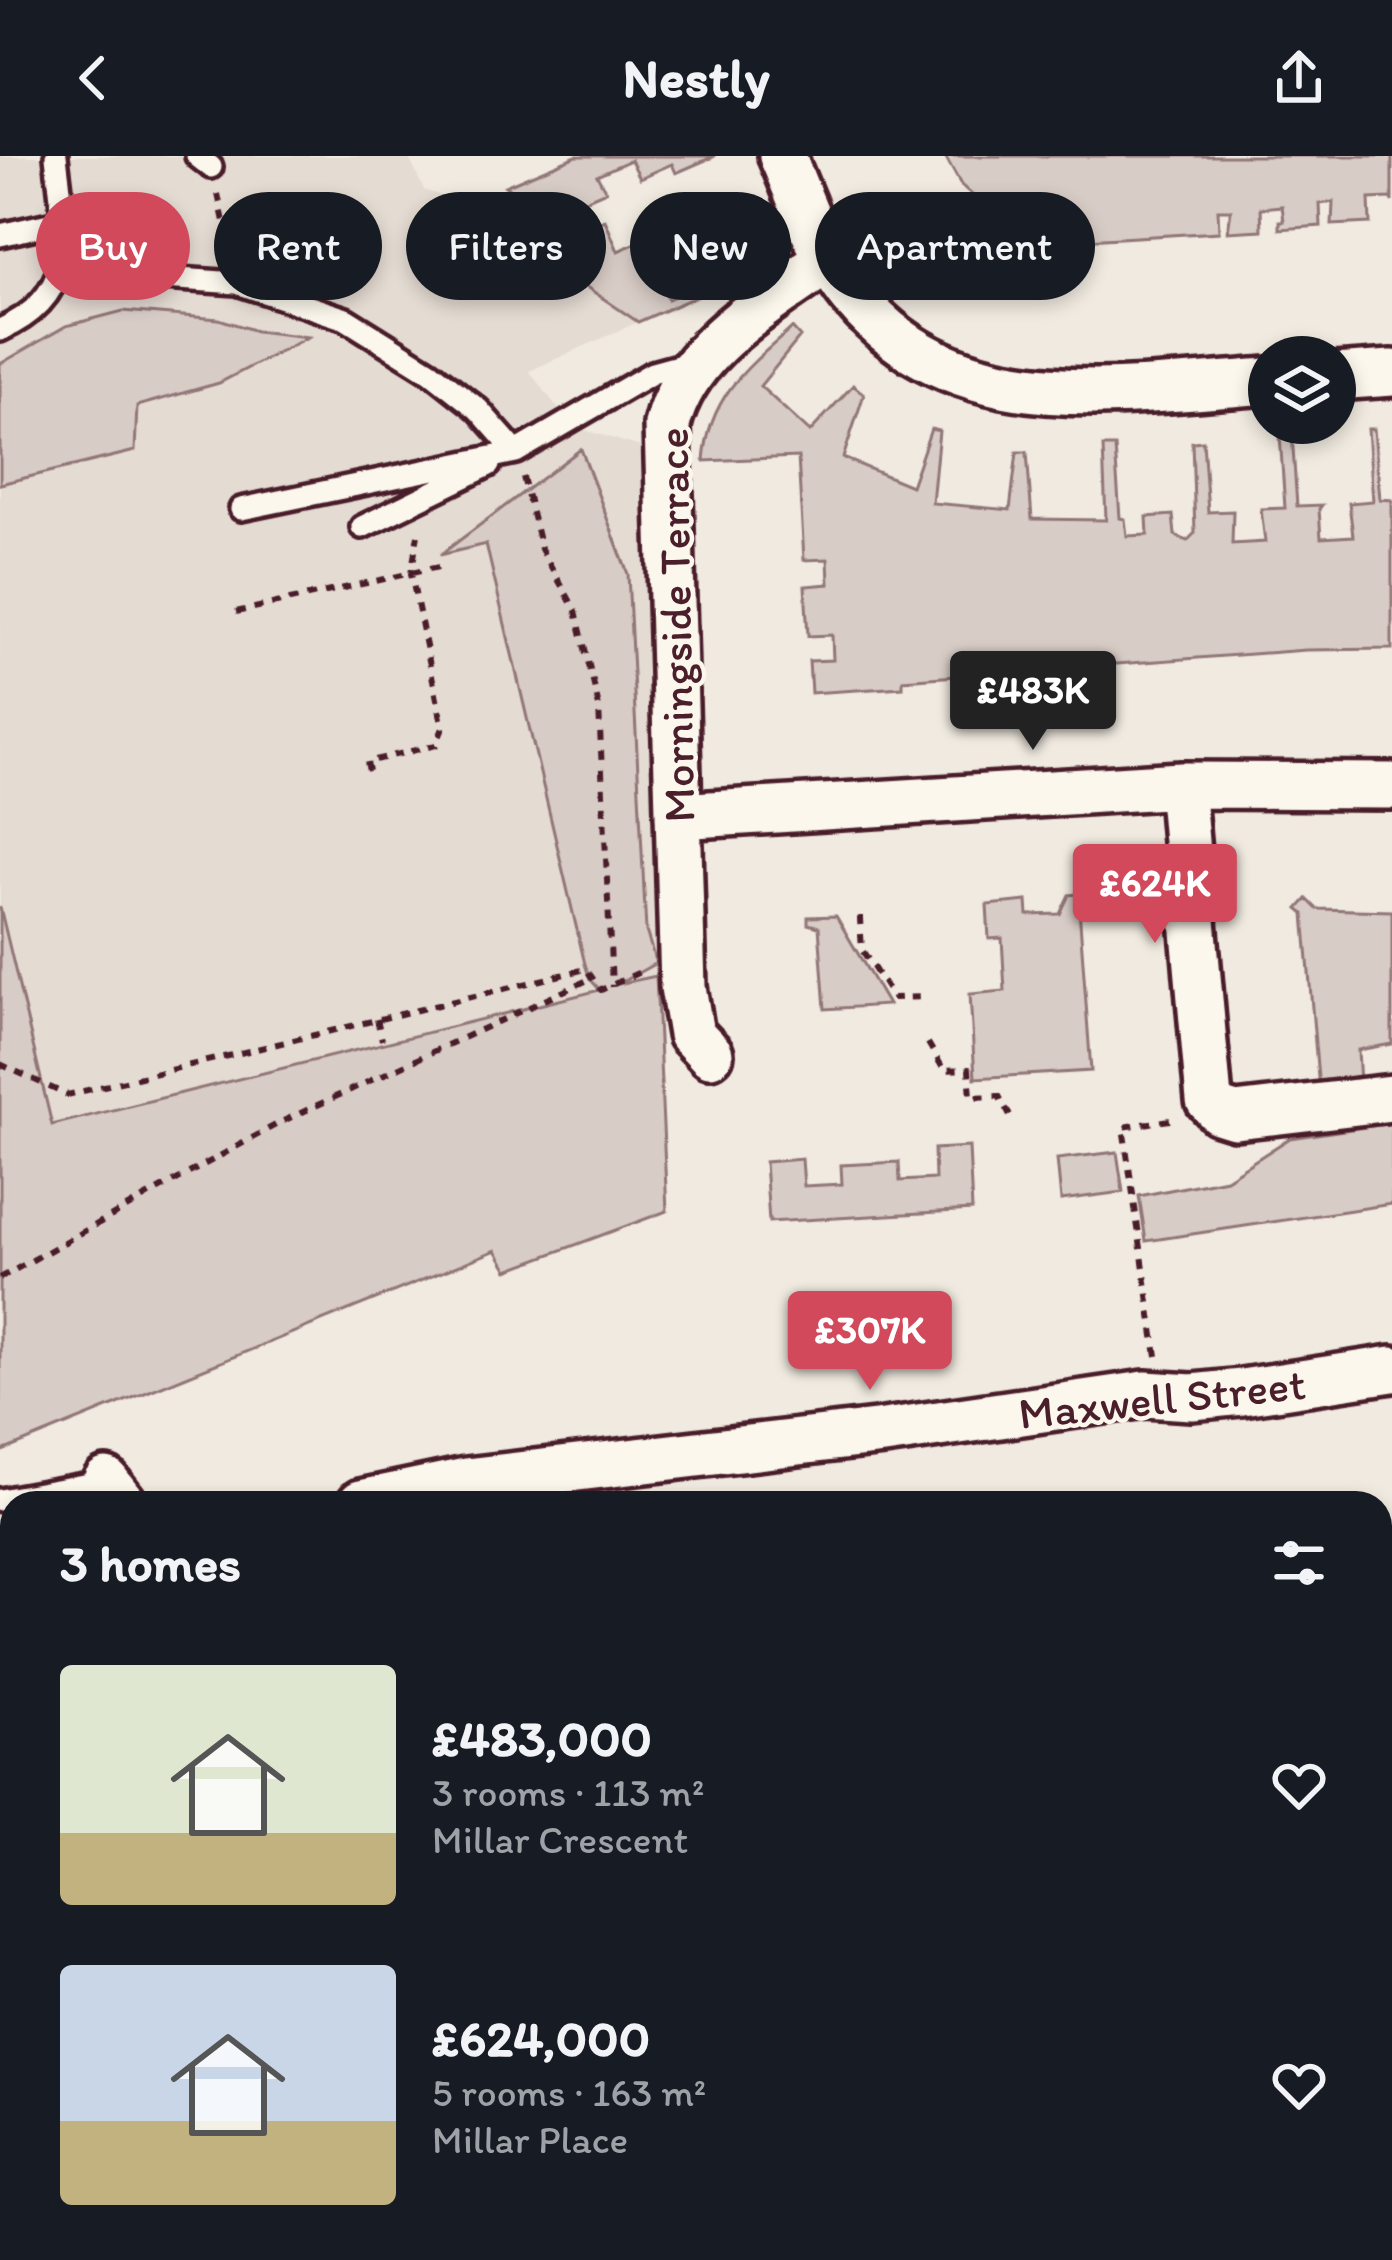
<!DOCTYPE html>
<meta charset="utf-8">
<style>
:root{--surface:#171b24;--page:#242831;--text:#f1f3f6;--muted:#9ea1a6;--accent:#d1495b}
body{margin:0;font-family:Itim,sans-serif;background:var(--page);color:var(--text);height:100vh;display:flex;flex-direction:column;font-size:45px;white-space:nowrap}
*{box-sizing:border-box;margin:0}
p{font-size:39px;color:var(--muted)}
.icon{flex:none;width:66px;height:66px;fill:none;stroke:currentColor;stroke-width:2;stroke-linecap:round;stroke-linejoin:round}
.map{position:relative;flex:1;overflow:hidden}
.side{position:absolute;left:0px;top:1335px;width:1392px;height:771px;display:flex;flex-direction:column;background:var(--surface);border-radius:36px 36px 0 0;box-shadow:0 6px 18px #0003}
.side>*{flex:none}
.hud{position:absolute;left:36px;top:36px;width:1320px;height:108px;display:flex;gap:24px}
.controls{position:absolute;left:1248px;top:180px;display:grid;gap:24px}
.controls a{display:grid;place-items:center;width:108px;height:108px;border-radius:50%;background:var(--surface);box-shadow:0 6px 18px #0003;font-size:60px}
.price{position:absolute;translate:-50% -102px;padding:0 27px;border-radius:12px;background:var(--accent);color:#fff;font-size:39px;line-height:78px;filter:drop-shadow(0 3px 6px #0008)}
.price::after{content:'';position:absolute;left:50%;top:72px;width:36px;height:27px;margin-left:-18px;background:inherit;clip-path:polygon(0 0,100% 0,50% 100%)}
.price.on{background:#222;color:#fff}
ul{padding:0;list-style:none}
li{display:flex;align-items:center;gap:36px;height:300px;padding:0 60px}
li span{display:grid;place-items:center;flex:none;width:336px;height:240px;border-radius:12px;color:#555}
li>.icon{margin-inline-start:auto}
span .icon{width:144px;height:144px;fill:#fffc;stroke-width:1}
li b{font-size:51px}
h2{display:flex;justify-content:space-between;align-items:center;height:144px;padding:0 60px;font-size:51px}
.tag{padding:0 42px;border-radius:54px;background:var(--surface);box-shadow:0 6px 18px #0003;font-size:42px;line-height:108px}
.tag.on{background:var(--accent);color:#fff}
header{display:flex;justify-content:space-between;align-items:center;height:156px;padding:0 60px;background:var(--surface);font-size:54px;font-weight:700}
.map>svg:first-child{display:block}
.built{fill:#e4dbd2}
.green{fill:#d8ccc6;stroke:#917678;stroke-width:3}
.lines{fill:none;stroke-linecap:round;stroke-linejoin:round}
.service-casing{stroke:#4a1f2b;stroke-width:30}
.minor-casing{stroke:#4a1f2b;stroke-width:54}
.tertiary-casing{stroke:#4a1f2b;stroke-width:66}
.path{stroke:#4a1f2b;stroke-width:6;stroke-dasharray:9 9;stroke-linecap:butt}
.service{stroke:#fbf7ec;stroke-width:21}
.minor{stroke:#fbf7ec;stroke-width:45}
.tertiary{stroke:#fbf7ec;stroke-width:57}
.rail-casing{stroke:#4a1f2b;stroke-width:14}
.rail{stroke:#fbf7ec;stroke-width:9;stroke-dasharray:27;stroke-linecap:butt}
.labels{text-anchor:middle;stroke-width:9;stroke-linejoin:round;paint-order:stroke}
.street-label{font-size:45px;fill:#4a1f2b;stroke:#fbf7ec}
</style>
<header><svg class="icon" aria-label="back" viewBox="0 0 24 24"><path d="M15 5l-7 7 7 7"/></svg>Nestly<svg class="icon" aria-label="share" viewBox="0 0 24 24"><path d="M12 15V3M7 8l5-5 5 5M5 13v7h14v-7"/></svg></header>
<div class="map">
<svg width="1392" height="2104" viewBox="0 0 1392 2104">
<rect width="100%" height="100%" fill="#f0eae0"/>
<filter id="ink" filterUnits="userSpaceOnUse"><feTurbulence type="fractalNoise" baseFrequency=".00833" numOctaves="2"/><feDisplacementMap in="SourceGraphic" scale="24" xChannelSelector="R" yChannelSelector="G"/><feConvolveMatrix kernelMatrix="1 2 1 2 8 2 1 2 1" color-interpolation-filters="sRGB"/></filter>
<g filter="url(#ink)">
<path class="built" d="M0 0H408L424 34 464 48 638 166 529 215 572 270 640 291 667 1055 508 1114 496 1094 0 1296Z
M12 1393V1477L0 1478V1395Z
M1380 1592 1392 1597V1707L1380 1703Z"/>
<path class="green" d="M576 0H715L676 17 672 8 640 22 631 4 597 19 606 35 578 47 588 71 605 64 618 95 657 78 679 86 684 97 654 110 668 143 721 120 716 106 776 81 785 102 638 166 464 48 474 44 516 73 524 62 533 68 540 57 505 30Z
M945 0H1392V46L1391 42 1369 43 1370 67 1332 69 1333 46 1320 48 1321 70 1280 73V65H1284L1282 50 1261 52 1262 74 1228 76 1231 54H1218L1219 76 1053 86 1010 73 961 29Z
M123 155 219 163 256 175 308 181 219 227 137 250 135 295 0 328V208L66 170Z
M792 172 800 181 760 230 810 276 853 229 864 238 843 302 911 330 931 273 939 275 932 347 1010 354 1017 296H1027L1032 363 1106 364 1103 291H1115L1120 362 1125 363 1127 380 1148 379 1147 361 1173 359 1175 379 1187 385 1195 377 1192 286 1203 285 1208 356 1233 355 1232 388 1265 386 1261 353 1285 352 1280 279 1292 278 1297 350 1322 349 1319 353 1321 382 1353 380 1349 347 1373 345 1368 273H1374L1380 343 1392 344V493L1306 494 903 524V531L811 537 809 505 833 504 832 479 808 480 805 430 829 428 828 403 804 404 798 301 704 305C709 241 746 212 792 172Z
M581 293 628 418 646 775 656 807 618 828 656 820 667 1055 508 1114 496 1094 0 1296V751L52 969 600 834 590 823 585 808 486 388 440 399Z
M1078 738 1091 915 975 922 970 838 1005 835 1002 782 989 783 987 749 1027 745 1028 759 1060 758 1069 739Z
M1307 743 1317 753 1392 755V888L1358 894 1360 927 1319 934 1304 758 1298 753Z
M836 760 888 849 825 853 819 771 808 768V761Z
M1392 967V1048L1146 1085 1139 1040 1226 1023 1290 982Z
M969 991 972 1054 769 1066 765 1006 802 1003 804 1030 842 1028 841 1009 899 1006 900 1025 935 1023 934 993Z
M1117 996 1123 1036 1061 1044 1057 1003Z
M1392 1384V1492L1380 1494V1386Z
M12 1851V2094H885L889 2104H0V1856Z
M1380 2085H1392V2104H1134L1130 2094H1380Z"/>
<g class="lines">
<defs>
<path id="service" d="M197 0 211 11
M0 79 63 65
M61 115 237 127 346 163 431 216 478 253 516 296 652 217 692 206
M0 174C82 138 64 74 56 0
M241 353 516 296
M362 371 489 309
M0 1344 106 1325"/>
<path id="minor" d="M782 0C798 36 811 76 832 110 930 271 1110 236 1269 225
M1335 221 1392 217
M1181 629 1209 944 1219 955 1235 960 1392 942
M678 660 1181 629 1392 630
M710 898 691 878 683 831 667 269C686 190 767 149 828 103
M106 1325 123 1347
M361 1347 466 1325 884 1276 1145 1238 1192 1241 1242 1236 1392 1213
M1380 1911 1392 1904"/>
<path id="tertiary" d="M0 1807 12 1803
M1380 1860 1392 1866"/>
</defs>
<use href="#service" class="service-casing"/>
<use href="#minor" class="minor-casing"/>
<use href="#tertiary" class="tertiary-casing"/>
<path class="path" d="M218 38 232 102
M523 321 541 393 576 455 599 551 612 831
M236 456 443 410
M369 615 367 606 436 589 443 572 411 418 418 379
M863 763H860L862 794 893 842 925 841
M377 863 382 884
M928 887 944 914 969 913 971 941 999 940 1010 960
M0 908 67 939 586 813 601 834 642 815
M0 1122 281 966 590 823
M1157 1200 1123 971 1177 963
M0 1941 12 1936
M163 2094 167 2104
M507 2094 511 2104
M220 2104 245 2094"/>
<use href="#service" class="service"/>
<use href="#minor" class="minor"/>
<use href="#tertiary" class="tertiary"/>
<defs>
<path id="rail" d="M0 1423 12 1421
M0 1445 12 1443
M1380 1649 1392 1653
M1380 1669 1392 1674"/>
</defs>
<use href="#rail" class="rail-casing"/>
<use href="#rail" class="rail"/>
</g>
</g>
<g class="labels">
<g class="street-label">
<text transform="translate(675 469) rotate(-91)" y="16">Morningside Terrace</text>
<text transform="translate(1162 1242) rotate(-6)" y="16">Maxwell Street</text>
</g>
</g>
</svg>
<div class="controls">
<a><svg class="icon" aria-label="layers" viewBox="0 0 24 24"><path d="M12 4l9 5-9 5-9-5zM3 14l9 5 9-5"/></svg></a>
</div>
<b class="price on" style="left:1033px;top:597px">£483K</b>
<b class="price" style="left:1155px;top:790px">£624K</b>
<b class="price" style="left:870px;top:1237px">£307K</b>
<div class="hud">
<a class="tag on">Buy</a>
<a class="tag">Rent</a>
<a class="tag">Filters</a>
<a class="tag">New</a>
<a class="tag">Apartment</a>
</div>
<section class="side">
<h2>3 homes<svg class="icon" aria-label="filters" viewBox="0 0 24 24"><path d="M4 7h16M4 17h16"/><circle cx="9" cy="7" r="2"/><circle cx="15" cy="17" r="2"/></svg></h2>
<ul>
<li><span style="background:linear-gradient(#dfe7d0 70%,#c2b280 0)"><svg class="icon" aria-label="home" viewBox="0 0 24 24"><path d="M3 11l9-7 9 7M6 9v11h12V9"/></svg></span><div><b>£483,000</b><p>3 rooms · 113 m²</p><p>Millar Crescent</p></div><svg class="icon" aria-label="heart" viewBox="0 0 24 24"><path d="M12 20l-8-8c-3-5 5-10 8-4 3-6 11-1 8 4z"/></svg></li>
<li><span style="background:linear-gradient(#c9d6e8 65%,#c2b280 0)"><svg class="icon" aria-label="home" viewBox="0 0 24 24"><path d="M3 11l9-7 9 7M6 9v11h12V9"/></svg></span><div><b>£624,000</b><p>5 rooms · 163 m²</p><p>Millar Place</p></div><svg class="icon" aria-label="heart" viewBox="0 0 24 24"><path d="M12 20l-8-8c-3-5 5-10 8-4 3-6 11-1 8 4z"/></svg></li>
</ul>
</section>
</div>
